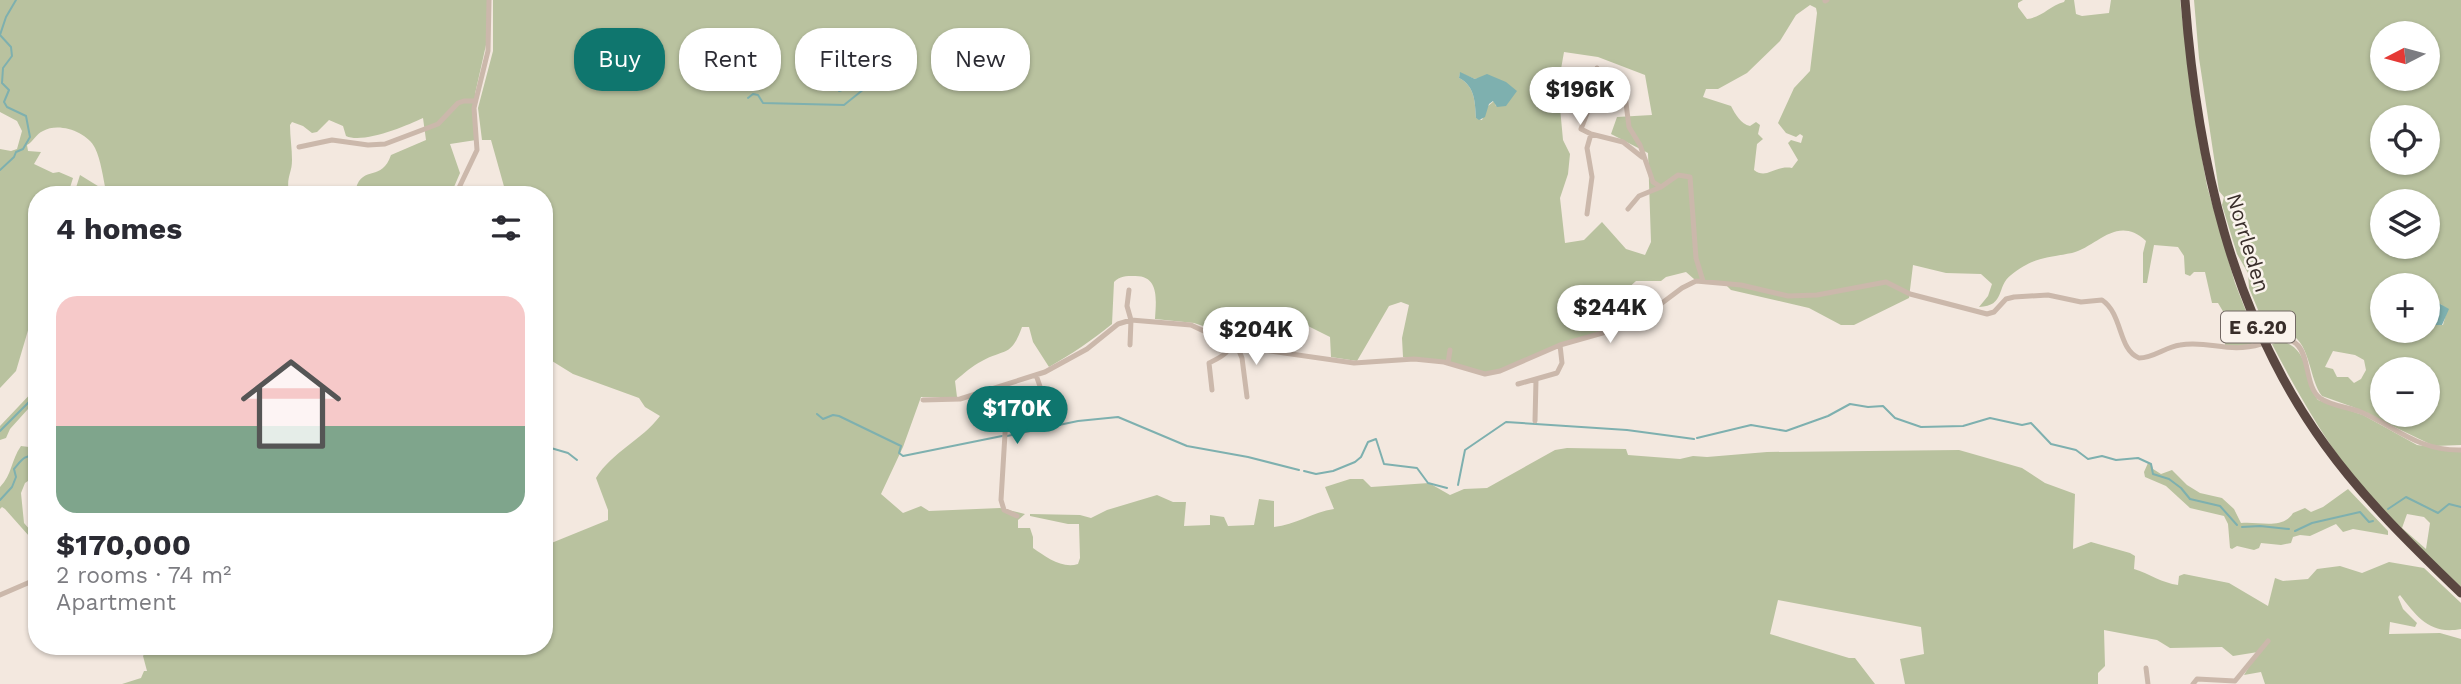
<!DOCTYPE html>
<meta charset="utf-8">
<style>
:root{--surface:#fff;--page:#f2f2f3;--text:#2b2b33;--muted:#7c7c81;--accent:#0f766e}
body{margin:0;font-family:"Work Sans",sans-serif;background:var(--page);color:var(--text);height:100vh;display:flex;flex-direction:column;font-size:26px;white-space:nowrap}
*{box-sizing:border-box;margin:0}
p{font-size:23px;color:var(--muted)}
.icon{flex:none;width:38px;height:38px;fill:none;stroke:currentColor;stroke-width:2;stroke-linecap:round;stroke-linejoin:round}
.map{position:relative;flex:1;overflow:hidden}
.side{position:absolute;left:28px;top:186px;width:525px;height:469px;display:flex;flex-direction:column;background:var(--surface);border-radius:28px;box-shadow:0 2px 5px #0004}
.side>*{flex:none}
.guide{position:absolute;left:574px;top:28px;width:665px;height:63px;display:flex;gap:14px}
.needle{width:46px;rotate:264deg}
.fabs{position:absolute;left:2370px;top:21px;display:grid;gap:14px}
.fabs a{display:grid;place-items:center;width:70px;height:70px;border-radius:50%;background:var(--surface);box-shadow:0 2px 5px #0004;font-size:35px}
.price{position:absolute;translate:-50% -60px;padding:0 16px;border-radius:24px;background:#fff;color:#222;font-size:23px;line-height:46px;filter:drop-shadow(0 2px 4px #0008)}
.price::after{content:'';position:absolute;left:50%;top:42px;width:21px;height:16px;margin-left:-10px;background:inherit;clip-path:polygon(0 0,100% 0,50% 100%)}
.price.selected{background:var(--accent);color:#fff}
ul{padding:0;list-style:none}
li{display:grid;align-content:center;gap:14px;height:371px;padding:0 28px}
li span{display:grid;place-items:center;height:217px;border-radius:21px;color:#555}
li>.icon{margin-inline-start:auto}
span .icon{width:126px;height:126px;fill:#fffc;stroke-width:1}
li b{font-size:30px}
h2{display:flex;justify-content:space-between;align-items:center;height:84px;padding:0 28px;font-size:30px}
.chip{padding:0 24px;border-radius:28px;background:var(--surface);box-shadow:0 2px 5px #0004;font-size:24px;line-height:63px}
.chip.selected{background:var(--accent);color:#fff}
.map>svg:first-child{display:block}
.green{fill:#b9c29f;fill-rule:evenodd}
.water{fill:#7eb0af}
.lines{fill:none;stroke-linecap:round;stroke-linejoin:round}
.stream{stroke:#7eb0af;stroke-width:2}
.minor{stroke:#cbb8ab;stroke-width:5}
.highway{stroke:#5a4741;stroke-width:9}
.labels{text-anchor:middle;stroke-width:5;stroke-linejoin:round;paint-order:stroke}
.shield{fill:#faf3ec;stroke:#736964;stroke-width:2}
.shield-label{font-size:19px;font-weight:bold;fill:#392e2a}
.street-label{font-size:21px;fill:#392e2a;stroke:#faf3ec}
</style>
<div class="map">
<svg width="2461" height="684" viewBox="0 0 2461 684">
<rect width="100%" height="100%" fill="#f3e8df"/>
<path class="green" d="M0 0H487L488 36 475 94 476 140 450 144 460 173 451 194H359L356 188C363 165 382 182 391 155L426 140 423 118C406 126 363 144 346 136L343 126 329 120 317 132 312 133 303 126 292 122 290 125C290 137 292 148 292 160 292 174 286 176 289 194H74L80 175 106 191C103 178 101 160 95 148 87 132 59 122 43 131 36 134 33 142 27 145L28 151 41 152 34 164 53 173 59 172 73 178 68 194H37V300L16 371 0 388V149L11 151 17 149 22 131 17 121 0 112Z
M493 0H2023L2018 3V7L2027 19C2043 17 2049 6 2064 2L2065 0H2074L2076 14 2082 16 2109 13 2111 0H2180L2193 108 2207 186 2235 283 2258 342 2236 348 2225 346V341L2232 334 2227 318 2218 303H2212L2205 272H2194L2190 276 2185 274 2184 256 2178 247 2154 245 2147 283H2143V253L2146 241C2117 214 2097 247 2072 253 2046 258 2034 257 2011 275 1996 286 2006 306 1979 307L1988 296 1992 284 1981 274 1946 273 1913 265 1909 298 1854 325H1841L1809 308 1731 290 1724 283 1694 279 1686 272 1666 277 1661 281H1636L1614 301 1609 299 1600 307 1615 327 1495 371 1482 373 1461 366 1403 357 1402 338 1409 305 1401 302 1389 306 1357 361 1331 357 1330 337 1296 320 1265 317 1263 330 1257 334 1215 330 1194 323 1155 319C1156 301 1160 275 1134 276 1126 276 1120 276 1114 282L1112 324C1092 340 1072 354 1049 367L1033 342 1029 327H1022C1011 357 1007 348 982 361 972 366 963 374 955 381L957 397H921L903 447 881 494 903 513 921 506 929 511 1000 508 1025 514 1018 520V528H1030L1033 537V548C1046 557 1062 569 1078 564L1080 558 1079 524H1068L1030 516V514L1080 515 1091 518 1107 510 1157 495 1173 502H1186L1184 526 1210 525V515L1224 517 1228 526 1254 525 1259 499 1274 501V527C1295 525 1313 512 1334 509L1325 487 1350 479H1363L1371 487 1429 483 1450 495 1464 489 1487 488 1555 450 1567 448 1626 449 1628 455 1680 459 1693 456 1707 457 1767 452 1959 450 2022 468 2045 483 2075 494 2073 549 2091 542 2130 553 2135 556 2134 569C2150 574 2162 583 2178 585L2179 576 2184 574 2229 583 2268 606 2275 578 2283 581 2308 579 2317 569 2340 566 2362 573 2389 562 2424 568 2461 603V629C2430 635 2417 617 2400 595L2398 597 2403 609 2417 623 2415 627 2390 622 2389 634 2440 633 2461 639V684H2265L2261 672 2244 675 2258 652 2233 656 2222 647 2170 648 2157 640 2104 630 2105 666 2098 673V684H1905L1900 659 1924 654 1921 627 1778 600 1770 634 1849 658H1855L1875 684H122L141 678 144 671H147L143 656 149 646H544V546L608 520V510L596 478C612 452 642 440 660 416L645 407 639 398 573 374 552 361 544 343V194H503L505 190 491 140H482L478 108 493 51ZM1810 5 1816 8 1817 13 1810 71 1794 88 1778 123 1786 133 1796 137 1800 134 1803 136 1801 143 1791 140 1788 143 1798 160 1792 168C1774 165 1767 180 1754 170L1757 144 1763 139 1758 134 1760 125 1756 122 1750 126C1741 124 1735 114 1731 106L1703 97 1706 89H1718L1747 73 1780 41 1796 15ZM1564 52 1598 57 1645 75 1652 115 1617 117 1611 134 1648 153 1651 242 1645 255 1626 249 1602 222 1584 240 1565 243 1560 198 1568 174 1570 154 1563 140 1558 86ZM1460 73 1475 79 1490 76 1506 83 1503 105 1496 106 1494 101 1488 106 1482 120 1476 118C1475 102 1475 86 1459 78Z
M2194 0H2461V445L2434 446 2353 407 2322 396C2309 379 2311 346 2291 334 2285 331 2274 335 2268 334L2249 288 2248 273 2237 254 2222 205 2224 197 2219 191 2199 58ZM2382 33H2427V79H2382ZM2382 117H2427V163H2382ZM2382 201H2427V247H2382ZM2382 285H2427V302L2435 301 2442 305 2446 314 2443 325H2427V331H2382ZM2333 351 2355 355 2364 360 2366 370 2361 379 2354 383 2348 377H2337L2333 369 2325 367ZM2382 369H2427V415H2382Z
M2282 341C2312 351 2302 379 2318 400L2363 415 2417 445 2461 451V587C2435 562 2408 539 2384 513 2338 463 2303 404 2272 344ZM2407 514 2424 517 2430 523 2426 549 2402 528Z
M37 387V399L10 429 6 438 0 440V426Z
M21 446 37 448V475L25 483 21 493 24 523 37 538V545L5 509 2 507 0 509V487C12 475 11 460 21 446Z
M2148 463H2151L2153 469 2161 474 2172 470 2187 485 2200 493 2222 498 2234 509 2241 523C2258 521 2283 530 2293 513L2305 508 2311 512 2323 507 2348 489 2388 531V535L2353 529 2343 532 2336 524 2310 536 2300 535 2293 537 2291 543 2281 545 2261 543 2259 548 2254 550 2237 546 2232 549 2230 548 2228 524 2224 516 2190 508 2166 486 2145 477 2144 472Z"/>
<path class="water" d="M1460 72 1475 79 1487 74 1506 82 1517 91 1506 106 1497 107 1493 101 1489 104 1485 117 1479 120 1476 118C1475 102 1475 86 1459 78Z
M2435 301 2449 309 2442 325H2427V302Z"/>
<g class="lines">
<path class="stream" d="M839 91 864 83
M748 98 753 94 758 95 763 103 844 105 864 89 869 80 909 70 905 42
M0 170 14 157 16 152 23 149 30 137 26 116 7 107 4 102 9 90 2 83 3 68 12 56 11 47 0 35 6 17 16 0
M817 414 823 419 833 415 839 416 901 446 899 453 903 456 1002 436
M0 431 37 394
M1007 436 1078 421 1118 417 1187 446 1248 457 1299 470
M1697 438 1751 425 1786 431 1828 416 1850 404 1868 407 1883 406 1895 418 1921 427 1963 426 1990 418 2022 425 2031 423 2051 444 2076 450 2088 459 2102 456 2116 460 2138 458 2151 464 2153 474 2169 479 2181 488 2190 499 2220 506 2237 525
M544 446 568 453 577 460
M1304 471 1316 474 1333 471 1355 462 1361 457 1368 442 1376 439 1384 464 1417 468 1428 483 1447 488
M1458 485 1465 450 1506 422 1627 430 1694 439
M0 500 12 487 16 477 14 469C21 461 24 454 37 456
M2388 509 2406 497 2438 513 2449 504 2461 507
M2242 527 2260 526 2289 529
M2295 531 2312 523 2360 512 2369 522 2373 521"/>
<path class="minor" d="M1825 1 1827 0
M1624 87 1629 127 1640 145 1653 182 1661 187 1678 175 1690 177 1696 258 1703 281
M1591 134 1581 129 1592 100 1597 68
M299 147 332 140 368 145 385 144 438 124 458 103 464 101H475
M456 194 477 150 474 108 488 51 489 0
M1628 209 1639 196 1661 187
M1587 214 1592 177 1587 148 1591 134 1623 142 1642 157
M1129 290 1127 306 1131 320 1130 345
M2270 341C2317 329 2299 382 2320 398 2331 406 2348 407 2361 412 2397 428 2419 451 2461 450
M1237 346 1242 358 1247 397
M1448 363 1450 350
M1036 375 1042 392 1045 393
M1008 384 1001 500 1004 510 1017 516
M1518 384 1557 373 1562 363 1560 345
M1212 390 1209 363C1223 356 1231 353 1232 336
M923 400 960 399 1045 372 1087 349 1118 324 1131 320 1191 325 1227 342 1242 347 1354 363 1414 359 1444 362 1485 374 1500 371 1560 345 1613 330 1646 315 1682 288 1696 281 1741 285 1788 296 1817 295 1886 282 1910 294 1987 314 1994 312 2006 299 2014 297 2048 295 2081 302 2102 300C2123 314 2118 350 2139 358 2154 358 2165 347 2180 345 2210 340 2228 354 2261 344
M1535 421 1536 380
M0 595 37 579
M2146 668 2148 684
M2193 684 2197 679 2235 681 2268 641"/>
<path class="highway" d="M2185 0C2197 156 2231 316 2325 445 2364 499 2412 546 2461 593"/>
</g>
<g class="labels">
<rect class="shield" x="2221" y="311.5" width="74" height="31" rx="5"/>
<g class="shield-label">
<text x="2258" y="334">E 6.20</text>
</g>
<g class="street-label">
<text transform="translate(2248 243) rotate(73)" y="7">Norrleden</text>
</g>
</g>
</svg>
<div class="fabs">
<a><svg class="needle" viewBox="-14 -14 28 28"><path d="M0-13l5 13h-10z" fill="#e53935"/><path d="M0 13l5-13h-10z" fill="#7c7c81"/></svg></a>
<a><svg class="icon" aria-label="locate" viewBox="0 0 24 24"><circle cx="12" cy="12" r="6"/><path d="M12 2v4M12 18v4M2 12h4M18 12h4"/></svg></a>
<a><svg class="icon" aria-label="layers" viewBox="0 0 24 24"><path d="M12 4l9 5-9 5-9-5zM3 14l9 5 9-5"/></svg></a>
<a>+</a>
<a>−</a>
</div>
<b class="price" style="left:1580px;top:127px">$196K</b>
<b class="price" style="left:1610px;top:345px">$244K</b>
<b class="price" style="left:1256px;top:367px">$204K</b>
<b class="price selected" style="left:1017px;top:446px">$170K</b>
<div class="guide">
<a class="chip selected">Buy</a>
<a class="chip">Rent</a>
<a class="chip">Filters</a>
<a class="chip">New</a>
</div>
<section class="side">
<h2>4 homes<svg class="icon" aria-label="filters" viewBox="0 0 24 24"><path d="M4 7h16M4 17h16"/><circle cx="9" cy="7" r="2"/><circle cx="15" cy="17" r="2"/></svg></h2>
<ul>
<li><span style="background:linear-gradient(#f6c9c9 60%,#7fa58c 0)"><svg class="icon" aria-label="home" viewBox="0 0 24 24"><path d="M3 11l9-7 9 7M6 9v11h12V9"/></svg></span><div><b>$170,000</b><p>2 rooms · 74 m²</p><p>Apartment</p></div></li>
</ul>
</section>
</div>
